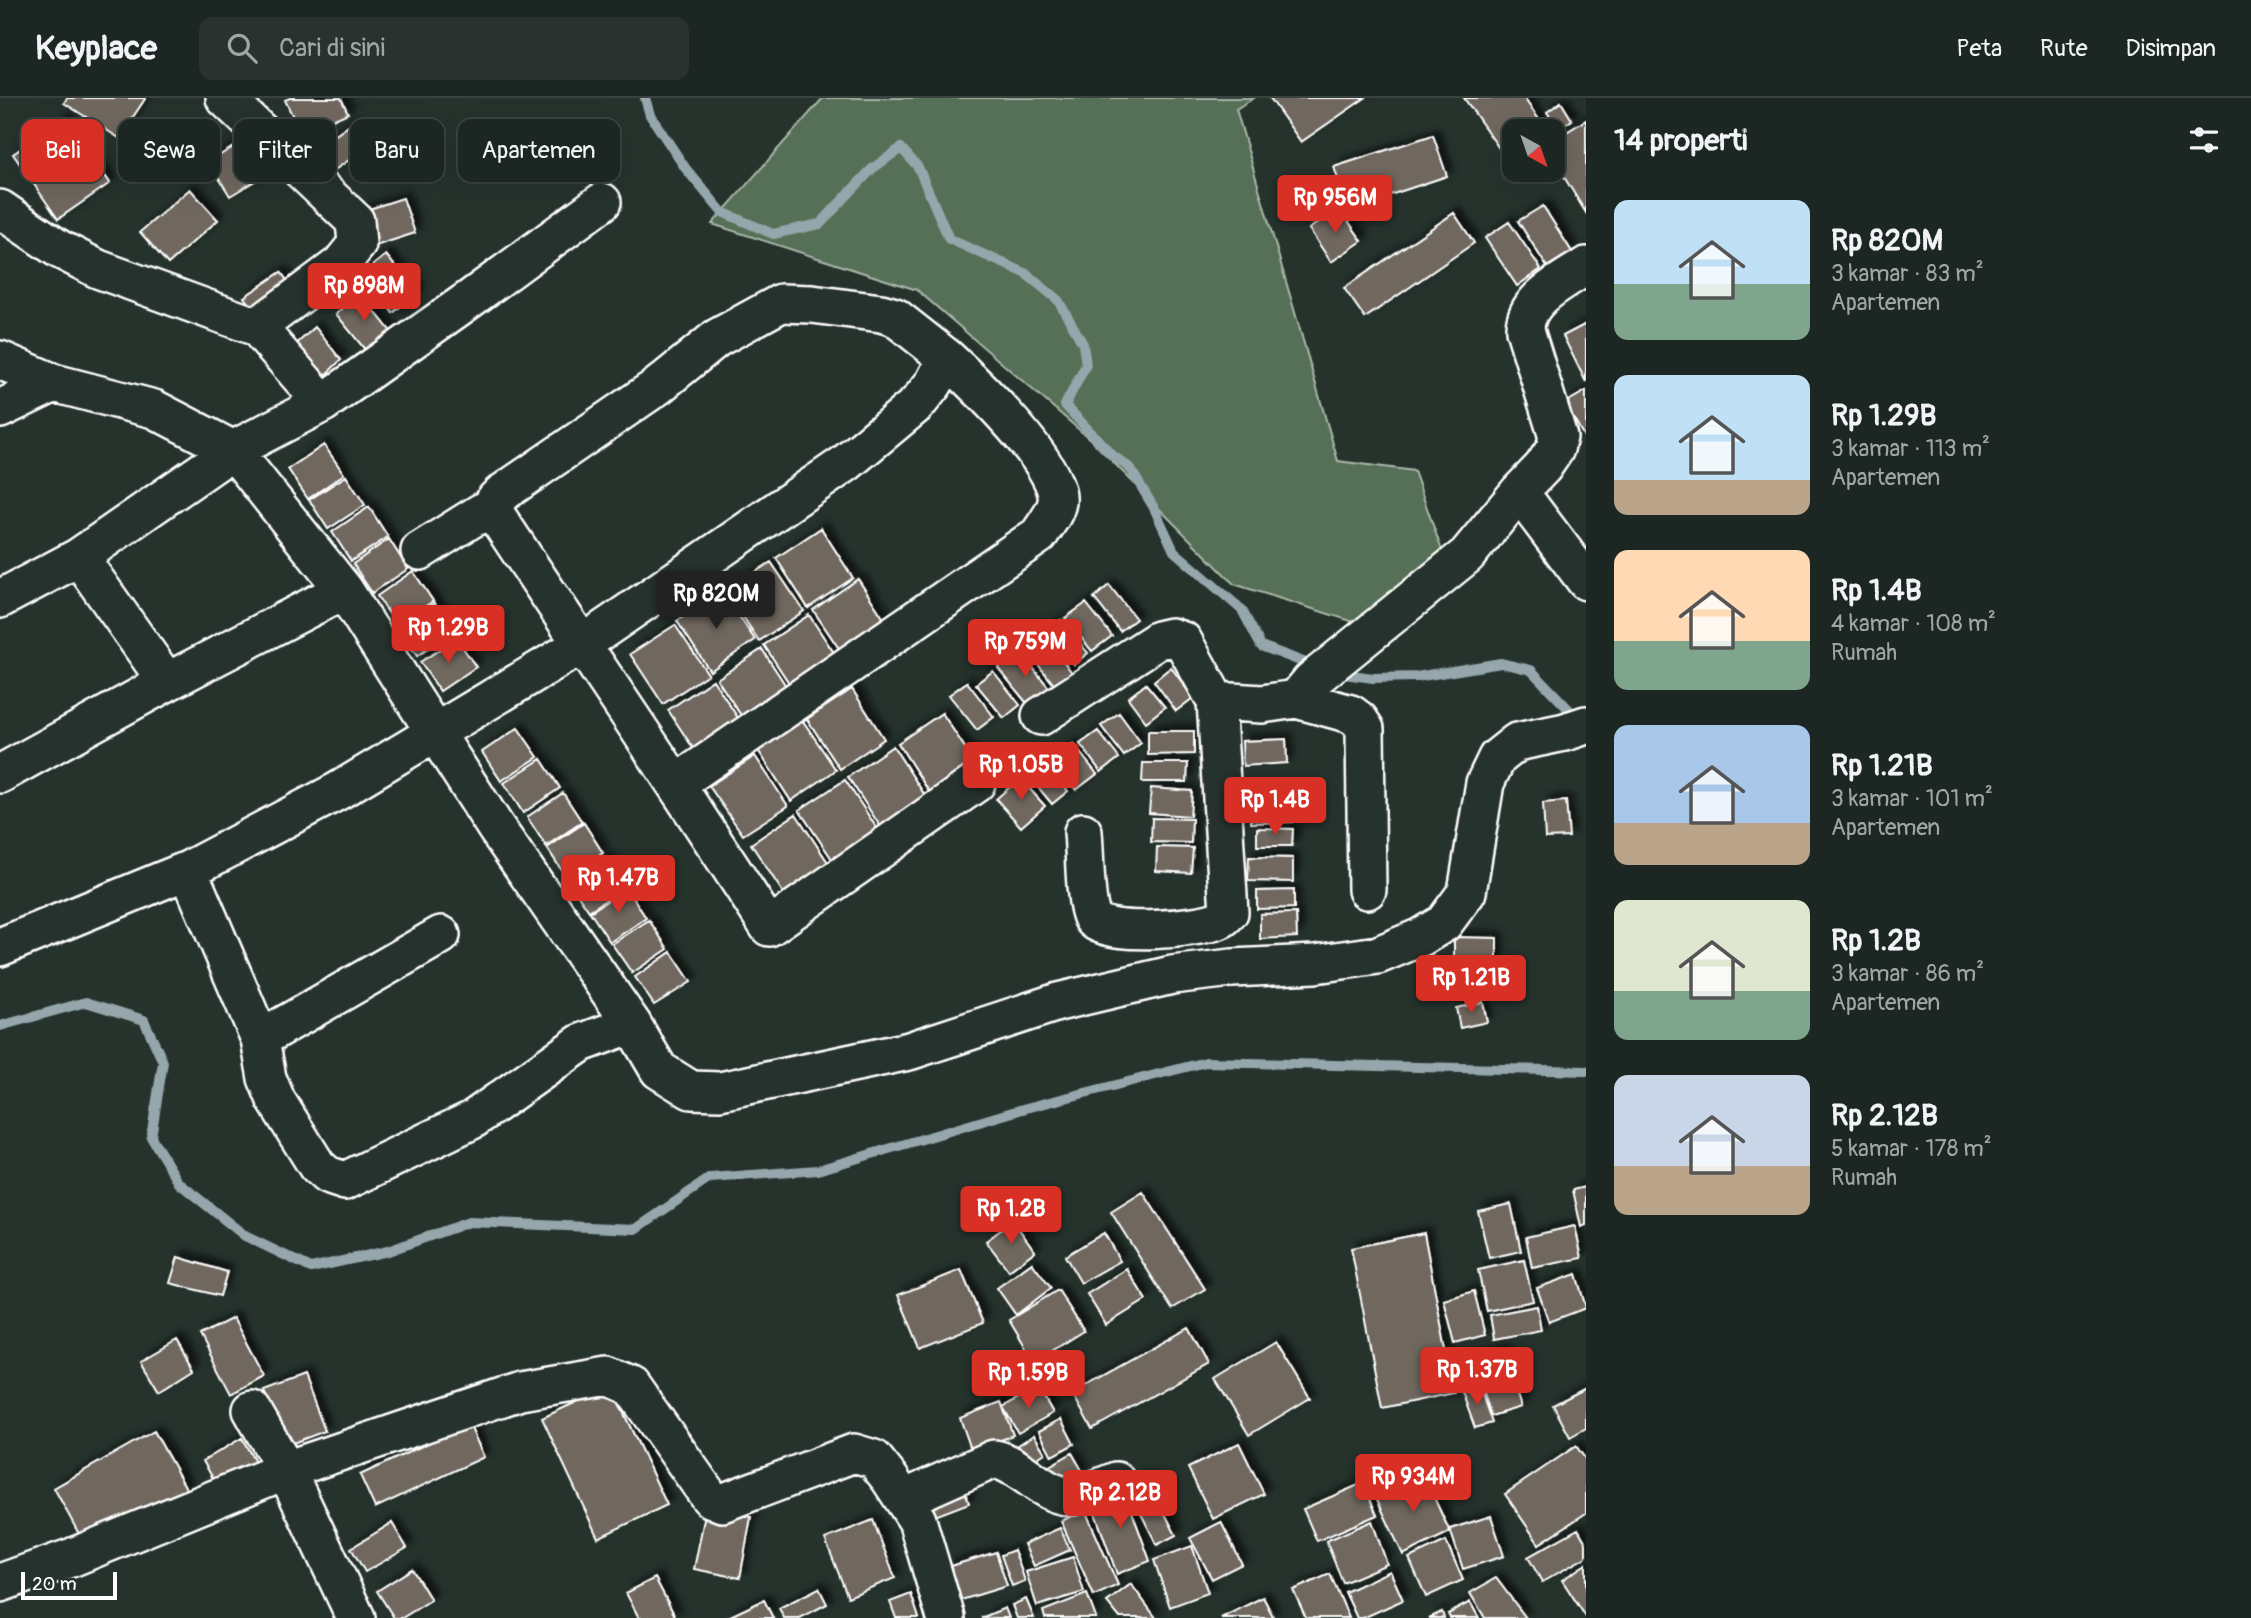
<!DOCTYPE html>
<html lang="id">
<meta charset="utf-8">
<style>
:root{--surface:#1c2622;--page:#29322f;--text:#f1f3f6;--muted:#a0a5a5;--line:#3a4340;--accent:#d93025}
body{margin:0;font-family:Pangolin,sans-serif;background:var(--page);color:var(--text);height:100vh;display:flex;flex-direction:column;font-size:26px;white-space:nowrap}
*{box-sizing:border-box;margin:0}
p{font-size:23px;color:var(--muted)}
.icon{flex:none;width:38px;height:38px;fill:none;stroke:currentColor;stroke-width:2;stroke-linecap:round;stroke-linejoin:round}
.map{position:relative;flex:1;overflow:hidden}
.details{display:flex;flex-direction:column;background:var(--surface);width:665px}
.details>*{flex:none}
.guide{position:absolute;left:21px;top:21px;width:665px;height:63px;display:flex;gap:14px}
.needle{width:46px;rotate:140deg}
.buttons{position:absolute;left:1502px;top:21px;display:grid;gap:14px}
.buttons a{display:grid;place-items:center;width:63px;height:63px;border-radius:14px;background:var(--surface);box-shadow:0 7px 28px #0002,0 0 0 2px var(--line);font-size:35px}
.scale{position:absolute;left:21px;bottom:18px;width:96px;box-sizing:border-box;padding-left:7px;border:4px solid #fff;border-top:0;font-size:19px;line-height:24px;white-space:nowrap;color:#fff;-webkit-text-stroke:5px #26332d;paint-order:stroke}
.price{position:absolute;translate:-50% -60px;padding:0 16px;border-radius:7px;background:var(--accent);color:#fff;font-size:23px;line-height:46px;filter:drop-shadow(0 2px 4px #0008)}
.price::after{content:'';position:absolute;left:50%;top:42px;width:21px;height:16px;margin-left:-10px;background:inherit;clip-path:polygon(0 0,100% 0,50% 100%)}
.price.current{background:#222;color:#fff}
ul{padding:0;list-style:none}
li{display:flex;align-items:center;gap:21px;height:175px;padding:0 28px}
li span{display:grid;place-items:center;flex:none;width:196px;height:140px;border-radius:14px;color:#555}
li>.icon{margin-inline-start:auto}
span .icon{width:84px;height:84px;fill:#fffc;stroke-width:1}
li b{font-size:30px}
h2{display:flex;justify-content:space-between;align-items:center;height:84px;padding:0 28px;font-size:30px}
.chip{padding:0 24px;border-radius:14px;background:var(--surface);box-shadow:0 7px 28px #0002,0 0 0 2px var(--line);font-size:24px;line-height:63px}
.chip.current{background:var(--accent);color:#fff}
header{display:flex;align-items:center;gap:42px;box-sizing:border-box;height:98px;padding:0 35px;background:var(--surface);border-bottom:2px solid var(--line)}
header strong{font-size:33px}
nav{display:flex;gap:38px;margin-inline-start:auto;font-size:24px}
.search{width:490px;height:63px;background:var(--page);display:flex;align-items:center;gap:18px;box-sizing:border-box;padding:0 24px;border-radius:14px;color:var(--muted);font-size:26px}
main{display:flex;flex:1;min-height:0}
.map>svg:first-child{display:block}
.green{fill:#556f56;stroke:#aab7aa;stroke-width:2}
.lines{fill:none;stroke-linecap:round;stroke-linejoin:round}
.stream{stroke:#95a6ac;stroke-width:10}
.building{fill:#70685f;stroke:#fff;stroke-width:2;filter:url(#shadow)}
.minor-casing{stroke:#fff;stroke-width:42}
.minor{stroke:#26332d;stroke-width:37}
</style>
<header>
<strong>Keyplace</strong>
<div class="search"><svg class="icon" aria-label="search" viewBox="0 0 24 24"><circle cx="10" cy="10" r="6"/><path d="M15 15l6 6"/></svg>Cari di sini</div>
<nav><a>Peta</a><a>Rute</a><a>Disimpan</a></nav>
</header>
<main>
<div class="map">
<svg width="1586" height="1520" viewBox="0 0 1586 1520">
<defs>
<filter id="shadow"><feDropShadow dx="6" dy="-6" stdDeviation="3.5" flood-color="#0009"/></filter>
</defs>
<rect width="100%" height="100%" fill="#26332d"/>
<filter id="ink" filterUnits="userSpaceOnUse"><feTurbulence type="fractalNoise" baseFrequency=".0143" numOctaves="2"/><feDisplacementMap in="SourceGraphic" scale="14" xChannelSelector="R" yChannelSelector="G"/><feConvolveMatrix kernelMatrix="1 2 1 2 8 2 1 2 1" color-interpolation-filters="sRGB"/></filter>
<g filter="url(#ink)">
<path class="green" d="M823 0H1254L1236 11 1338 363 1414 373 1454 487 1373 530 1234 486 1091 342 917 192 712 126Z"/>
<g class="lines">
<path class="stream" d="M645 0 650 17 686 71 722 114 773 136 820 126 872 71 901 50 918 69 949 141 1025 175 1058 202 1083 246 1086 267 1065 307 1112 357 1130 370 1154 410 1174 453 1242 512 1261 548 1316 569
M1337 575 1373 580 1416 579 1501 565 1531 572 1579 622
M0 928 86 904 144 922 163 964 151 1039 179 1085 245 1138 311 1170 388 1153 469 1124 636 1131 710 1080 818 1072 1026 1010 1206 964 1586 973"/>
</g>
<path class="building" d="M67 0H144L145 1 119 40 64 5Z
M290 0H341L348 15 301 36 285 2Z
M1270 0H1365L1301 44Z
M1464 0H1524L1547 33H1514V64L1510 66Z
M1561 4 1572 22 1558 31 1547 14Z
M66 20 110 85 58 121 13 56Z
M1586 22V115L1552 59V43Z
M353 25 369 48 333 73 317 50Z
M1433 37 1447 78 1348 111 1334 69Z
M248 40 268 75 230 98 209 64Z
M190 91 218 122 168 166 140 134Z
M403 100 415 135 369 150 357 115Z
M1543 108 1572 154 1547 169 1518 123Z
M1339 110 1362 143 1331 164 1309 131Z
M1454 115 1474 145 1365 220 1344 190Z
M1509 124 1541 171 1517 188 1485 140Z
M386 157 417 195 393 215 362 176Z
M281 174 297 197 260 222 244 199Z
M361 196 392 235 367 254 336 216Z
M1586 226V284L1563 238Z
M315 229 341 262 319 283 292 250Z
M1586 293V342L1565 305Z
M324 347 344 376 308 401 288 371Z
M346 378 365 407 328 431 309 402Z
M369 409 388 439 351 463 332 434Z
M821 430 853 480 808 510 776 460Z
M389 441 408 471 372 495 353 466Z
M771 464 804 513 759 543 726 493Z
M413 473 433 503 397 527 377 498Z
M858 481 891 532 846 561 813 512Z
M1109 487 1136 521 1120 533 1094 500Z
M722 493 755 542 710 573 677 523Z
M434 505 453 534 417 558 398 529Z
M1086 505 1112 538 1092 553 1065 520Z
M809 517 842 567 797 597 764 547Z
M1061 522 1088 555 1074 566 1047 533Z
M675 527 708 576 663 606 630 556Z
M1042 536 1073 576 1056 589 1025 550Z
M457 541 476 569 440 593 420 564Z
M762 551 795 602 750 631 717 581Z
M1019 553 1051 592 1030 609 998 570Z
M1171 569 1193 600 1176 613 1154 583Z
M993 573 1020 607 1004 620 976 586Z
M713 582 746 632 701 662 668 612Z
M967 584 994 619 977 632 949 597Z
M1146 586 1165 609 1146 624 1128 600Z
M852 591 884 641 840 671 807 621Z
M942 615 975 665 930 695 898 645Z
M1119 615 1141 645 1124 658 1101 628Z
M803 623 836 672 791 703 758 652Z
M518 630 538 659 501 683 482 654Z
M1098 633 1119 660 1101 674 1080 646Z
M1148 633H1194V656L1148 657Z
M1286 641 1287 665 1243 668 1242 643Z
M1073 646 1097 676 1076 692 1052 662Z
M893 648 926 699 880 728 848 679Z
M755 658 788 708 743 737 709 688Z
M541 661 560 690 523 715 504 685Z
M1045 664 1068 693 1052 706 1028 677Z
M1143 665H1188L1187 684H1142Z
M1020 680 1045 708 1021 729 996 701Z
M845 682 878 732 832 761 799 712Z
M1151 690 1192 693 1190 718 1149 715Z
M563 695 582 724 546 748 527 719Z
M1251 699H1293V724L1251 725Z
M1566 703 1569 739 1545 740 1543 705Z
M796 716 829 766 784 796 751 746Z
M1152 720 1192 721 1191 745 1151 744Z
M584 725 603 755 566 779 547 750Z
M1257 730 1293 731 1292 748H1257Z
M1157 749 1193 750 1191 775 1156 773Z
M1249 759 1293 760V784L1248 783Z
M606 760 625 789 589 813 569 784Z
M627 790 646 820 610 844 590 814Z
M1294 792V810L1257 811V793Z
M1296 815 1297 839 1260 841V816Z
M649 822 668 851 632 875 612 846Z
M1454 839 1497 840V895H1454Z
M671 854 691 884 654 907 635 879Z
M1483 904 1487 924 1460 930 1456 910Z
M1586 1089V1127L1581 1129 1573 1092Z
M1143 1094 1205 1191 1172 1211 1111 1114Z
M1511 1106 1521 1153 1489 1160 1478 1113Z
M1013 1123 1035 1153 1009 1173 986 1143Z
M1575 1128 1582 1160 1532 1170 1526 1139Z
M1104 1135 1120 1163 1081 1185 1065 1158Z
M1424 1135 1454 1295 1382 1310 1351 1150Z
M178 1159 227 1174 220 1198 170 1185Z
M1524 1162 1533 1203 1487 1213 1478 1172Z
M1032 1165 1051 1190 1016 1217 997 1190Z
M1127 1171 1146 1202 1106 1227 1087 1196Z
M961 1172 983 1225 920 1250 898 1197Z
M1576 1176 1586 1210 1549 1224 1537 1190Z
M1058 1192 1084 1233 1034 1264 1009 1222Z
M1474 1193 1485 1237 1455 1245 1444 1202Z
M1537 1208 1541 1232 1494 1241 1490 1217Z
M233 1220 264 1278 231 1296 200 1237Z
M1189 1230 1209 1266 1092 1331 1072 1295Z
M177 1242 194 1271 159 1293 141 1263Z
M1276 1244 1310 1300 1249 1337 1215 1281Z
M1502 1251 1521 1309 1491 1318 1473 1261Z
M304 1278 325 1333 285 1348 264 1293Z
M611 1288 667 1407 598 1440 542 1320Z
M1479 1288 1492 1325 1475 1330 1462 1294Z
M1038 1289 1053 1315 1018 1335 1003 1309Z
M1586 1290V1330L1570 1339 1553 1307Z
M1001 1304 1013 1337 972 1354 960 1320Z
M1061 1321 1074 1346 1052 1358 1039 1333Z
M469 1326 484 1359 375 1410 360 1377Z
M154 1333 187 1392 86 1449 54 1390Z
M1034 1337 1045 1355 1020 1371 1009 1353Z
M242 1340 257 1368 218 1389 203 1363Z
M1239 1345 1264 1396 1213 1421 1188 1370Z
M1576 1348 1586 1362V1415L1539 1446 1505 1396Z
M1072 1355 1083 1374 1051 1392 1041 1373Z
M1423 1376 1450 1434 1403 1457 1376 1399Z
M961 1381 969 1405 922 1423 914 1399Z
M1147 1381 1176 1437 1157 1447 1128 1390Z
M1363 1385 1377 1417 1317 1443 1303 1411Z
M1123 1389 1150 1463 1117 1476 1090 1401Z
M706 1411 751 1419 740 1480 694 1471Z
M1085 1412 1118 1487 1094 1498 1061 1423Z
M1491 1418 1504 1458 1463 1471 1450 1431Z
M873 1422 895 1480 848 1499 825 1441Z
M1372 1423 1387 1466 1343 1485 1326 1443Z
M1221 1424 1242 1466 1212 1481 1190 1440Z
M392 1425 407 1450 365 1474 351 1450Z
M1060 1430 1070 1452 1034 1468 1024 1446Z
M1578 1431 1586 1445V1459L1542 1484 1528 1459Z
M1446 1443 1463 1482 1426 1499 1409 1460Z
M1192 1448 1208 1495 1170 1509 1154 1462Z
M1014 1452 1025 1483 1012 1488 1001 1457Z
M996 1454 1007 1488 958 1503 948 1469Z
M1073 1459 1084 1494 1037 1508 1026 1474Z
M1586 1466V1519L1562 1482Z
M412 1471 431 1502 402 1520H394L377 1493Z
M1390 1473 1403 1502 1363 1520H1357L1345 1494Z
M1330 1476 1349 1520H1306L1293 1492Z
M655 1480 676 1520H639L626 1495Z
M1496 1480 1526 1520H1485L1470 1495Z
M1131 1486 1156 1520H1120L1107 1504Z
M819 1490 827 1506 800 1520H784L779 1510Z
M911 1496 919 1520H896L890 1504Z
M1087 1496 1096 1520H1045L1043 1513Z
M1263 1499 1274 1520H1221Z
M1026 1501 1034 1520H1017L1012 1507Z
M764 1502 773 1520H726Z
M1470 1504 1479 1520H1450L1448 1516Z
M1005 1510 1009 1520H981Z
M1442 1514 1444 1520H1429Z"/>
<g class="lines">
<defs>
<path id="minor" d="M225 0 355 123 357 146 341 166 257 229
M0 111 59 151 98 171 257 229 323 305
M0 262 54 285
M0 311 54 285 154 311 233 352 344 492 496 730 632 926 659 972 691 992 720 993 909 953 1058 904 1172 877 1232 870 1315 866 1378 857 1421 839 1444 825 1467 794 1485 685 1497 660 1517 644 1565 634 1586 627
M1519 394 1586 483
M492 411C584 551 679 688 769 829L976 685
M79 459 167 584
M0 501 79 459 233 352 323 305 470 201 602 104
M1296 601 1351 616 1359 622 1365 631 1367 792
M1216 603 1262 606 1296 601 1311 583 1467 457 1519 394 1543 369 1555 351 1558 339 1525 232C1524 201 1564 183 1586 168
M1041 618 1158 542 1171 539 1183 543 1216 603 1229 814C1226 817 1224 820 1221 821 1203 831 1105 839 1093 821 1084 806 1085 753 1083 734
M0 676 167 584 344 492
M677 685 1039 437C1045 427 1055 416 1057 404 1063 369 973 284 947 260
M188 772 260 941 441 837
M0 849 188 772 338 693 581 547 846 365 917 306 934 285 947 260 895 219 881 215 812 206 781 205 717 240 658 288 501 396 495 402 492 411 482 414 420 453
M260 941 267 980 276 1002 317 1068 327 1077 345 1083 472 1022 581 945 632 926
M252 1312 286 1372 356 1520
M904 1401 994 1361C1023 1366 1044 1401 1074 1398 1088 1396 1103 1388 1116 1383
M0 1485 73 1459 286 1372 520 1293 608 1278 631 1288 710 1400 722 1405 854 1355 874 1361 890 1381 917 1422 946 1520"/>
</defs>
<use href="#minor" class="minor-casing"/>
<use href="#minor" class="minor"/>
</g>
</g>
</svg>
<div class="buttons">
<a><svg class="needle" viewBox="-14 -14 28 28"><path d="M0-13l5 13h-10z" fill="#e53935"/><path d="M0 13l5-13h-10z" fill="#a0a5a5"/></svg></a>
</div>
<div class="scale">20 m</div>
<b class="price" style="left:1335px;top:137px">Rp 956M</b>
<b class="price" style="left:364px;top:225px">Rp 898M</b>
<b class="price current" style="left:716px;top:533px">Rp 820M</b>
<b class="price" style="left:448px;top:567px">Rp 1.29B</b>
<b class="price" style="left:1025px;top:581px">Rp 759M</b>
<b class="price" style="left:1021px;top:704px">Rp 1.05B</b>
<b class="price" style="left:1275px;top:739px">Rp 1.4B</b>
<b class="price" style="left:618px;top:817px">Rp 1.47B</b>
<b class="price" style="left:1471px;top:917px">Rp 1.21B</b>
<b class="price" style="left:1011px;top:1148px">Rp 1.2B</b>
<b class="price" style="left:1477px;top:1309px">Rp 1.37B</b>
<b class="price" style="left:1028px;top:1312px">Rp 1.59B</b>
<b class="price" style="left:1413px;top:1416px">Rp 934M</b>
<b class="price" style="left:1120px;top:1432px">Rp 2.12B</b>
<div class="guide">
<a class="chip current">Beli</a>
<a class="chip">Sewa</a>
<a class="chip">Filter</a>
<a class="chip">Baru</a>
<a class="chip">Apartemen</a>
</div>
</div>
<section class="details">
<h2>14 properti<svg class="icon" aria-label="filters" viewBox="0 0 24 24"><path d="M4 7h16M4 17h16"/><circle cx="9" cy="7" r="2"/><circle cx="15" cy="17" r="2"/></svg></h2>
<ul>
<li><span style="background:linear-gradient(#bfe0f5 60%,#7fa58c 0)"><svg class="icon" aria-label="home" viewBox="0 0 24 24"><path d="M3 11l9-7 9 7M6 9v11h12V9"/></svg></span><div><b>Rp 820M</b><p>3 kamar · 83 m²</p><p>Apartemen</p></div></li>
<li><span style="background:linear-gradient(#bfe0f5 75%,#b9a48a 0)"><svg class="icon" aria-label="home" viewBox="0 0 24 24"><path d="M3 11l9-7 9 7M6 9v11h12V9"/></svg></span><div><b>Rp 1.29B</b><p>3 kamar · 113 m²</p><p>Apartemen</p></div></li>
<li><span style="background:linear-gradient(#ffd9b3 65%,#7fa58c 0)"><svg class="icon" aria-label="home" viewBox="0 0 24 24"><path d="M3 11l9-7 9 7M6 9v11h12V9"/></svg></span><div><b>Rp 1.4B</b><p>4 kamar · 108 m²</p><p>Rumah</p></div></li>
<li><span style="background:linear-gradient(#a9c7e8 70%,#b9a48a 0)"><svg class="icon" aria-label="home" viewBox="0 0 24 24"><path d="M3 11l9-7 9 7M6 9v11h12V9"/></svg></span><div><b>Rp 1.21B</b><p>3 kamar · 101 m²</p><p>Apartemen</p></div></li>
<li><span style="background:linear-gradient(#dfe7d0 65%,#7fa58c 0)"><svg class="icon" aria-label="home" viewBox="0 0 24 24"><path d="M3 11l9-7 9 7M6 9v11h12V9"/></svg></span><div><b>Rp 1.2B</b><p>3 kamar · 86 m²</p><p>Apartemen</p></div></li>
<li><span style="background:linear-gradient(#c9d6e8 65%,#b9a48a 0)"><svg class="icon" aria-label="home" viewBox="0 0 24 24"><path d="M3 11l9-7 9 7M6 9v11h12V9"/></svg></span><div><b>Rp 2.12B</b><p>5 kamar · 178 m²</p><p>Rumah</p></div></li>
</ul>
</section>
</main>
